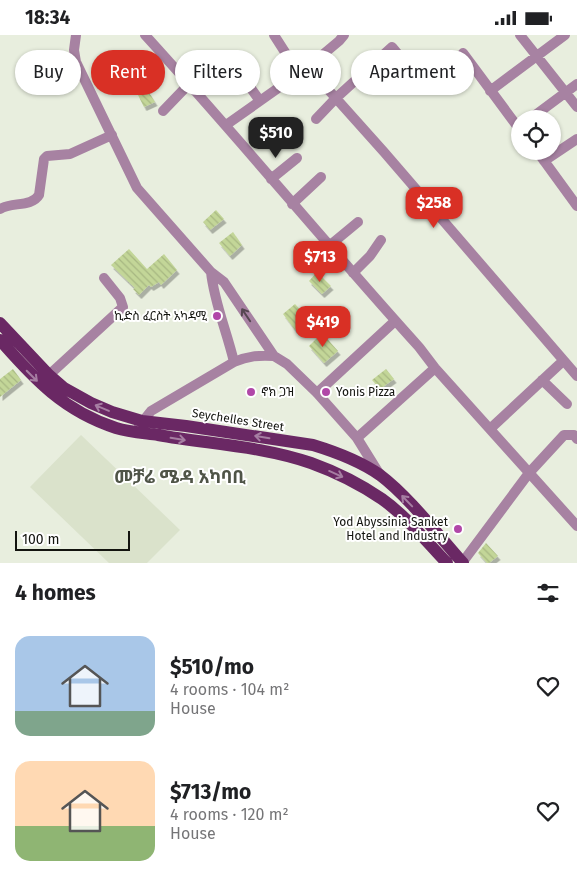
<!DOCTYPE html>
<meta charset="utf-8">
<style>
:root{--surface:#fff;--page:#f2f2f2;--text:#202124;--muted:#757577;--accent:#d93025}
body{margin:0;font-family:"Fira Sans","Noto Sans Ethiopic",sans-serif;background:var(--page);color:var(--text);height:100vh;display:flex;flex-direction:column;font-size:19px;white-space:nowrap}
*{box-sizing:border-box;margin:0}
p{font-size:16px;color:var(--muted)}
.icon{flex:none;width:28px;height:28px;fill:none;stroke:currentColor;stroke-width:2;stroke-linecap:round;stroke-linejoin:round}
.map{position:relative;height:528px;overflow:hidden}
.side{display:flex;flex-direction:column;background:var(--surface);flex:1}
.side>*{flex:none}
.guide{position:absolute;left:15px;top:15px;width:548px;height:45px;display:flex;gap:10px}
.buttons{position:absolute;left:511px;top:75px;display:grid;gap:10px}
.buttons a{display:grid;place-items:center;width:50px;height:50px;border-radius:50%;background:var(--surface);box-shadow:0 1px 4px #0004;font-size:25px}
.scale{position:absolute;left:15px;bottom:12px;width:115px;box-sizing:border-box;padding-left:5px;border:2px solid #13140f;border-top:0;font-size:14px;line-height:18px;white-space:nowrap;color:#13140f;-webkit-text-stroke:4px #fff;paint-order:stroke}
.price{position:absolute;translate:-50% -42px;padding:0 11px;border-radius:10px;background:var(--accent);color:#fff;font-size:16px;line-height:32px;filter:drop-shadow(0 1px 2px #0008)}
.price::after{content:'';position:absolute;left:50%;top:30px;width:15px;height:11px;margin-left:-8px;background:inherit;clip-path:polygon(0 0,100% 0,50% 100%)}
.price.on{background:#222;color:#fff}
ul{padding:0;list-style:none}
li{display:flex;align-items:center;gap:15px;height:125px;padding:0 15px}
li span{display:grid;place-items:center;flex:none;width:140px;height:100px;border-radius:15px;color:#555}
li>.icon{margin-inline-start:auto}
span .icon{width:60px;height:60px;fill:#fffc;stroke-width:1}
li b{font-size:21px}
h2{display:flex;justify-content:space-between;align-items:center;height:60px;padding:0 15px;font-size:21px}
.pill{padding:0 18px;border-radius:22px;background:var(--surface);box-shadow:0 1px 4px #0004;font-size:18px;line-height:45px}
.pill.on{background:var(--accent);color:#fff}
.status{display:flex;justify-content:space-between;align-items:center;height:35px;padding:0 25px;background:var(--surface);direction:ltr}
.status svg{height:14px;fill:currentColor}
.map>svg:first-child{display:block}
.built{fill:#dae2cb}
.building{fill:url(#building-back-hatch);filter:url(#shadow)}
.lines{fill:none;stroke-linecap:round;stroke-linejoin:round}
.minor{stroke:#a782a2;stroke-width:10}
.major{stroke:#6a2864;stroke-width:12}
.oneway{stroke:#564651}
.oneway2{stroke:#a67ea2}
.poi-dot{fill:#b147a8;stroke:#fff;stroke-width:2}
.labels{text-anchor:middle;stroke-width:4;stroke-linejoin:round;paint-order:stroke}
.poi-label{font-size:12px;fill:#13140f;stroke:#fff;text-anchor:end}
.street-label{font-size:12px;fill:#13140f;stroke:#fff}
.district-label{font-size:18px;font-weight:bold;fill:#4f5447;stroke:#fff}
</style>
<div class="status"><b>18:34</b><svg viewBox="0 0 49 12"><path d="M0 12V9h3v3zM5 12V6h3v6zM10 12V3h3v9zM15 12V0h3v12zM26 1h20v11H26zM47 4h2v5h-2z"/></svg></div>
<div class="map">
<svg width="577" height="528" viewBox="0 0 577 528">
<defs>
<pattern id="building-back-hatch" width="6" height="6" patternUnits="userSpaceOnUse" patternTransform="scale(1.25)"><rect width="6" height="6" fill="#c3d698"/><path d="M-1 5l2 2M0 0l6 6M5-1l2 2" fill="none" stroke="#a7b782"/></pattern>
<filter id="shadow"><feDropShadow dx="2.5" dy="4" stdDeviation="0" flood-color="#0004"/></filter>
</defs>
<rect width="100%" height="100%" fill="#e8eede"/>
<path class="built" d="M81 400 180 495 147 528H109L30 452Z"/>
<path class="building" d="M148 56 155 67 144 72 138 60Z
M216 175 224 184 210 195 203 187Z
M233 197 242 210 230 221 219 208Z
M129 214 147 234 164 219 177 235 161 250 159 247 151 252 149 250 139 260 133 254 135 253 111 230Z
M317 237 331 251 322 259 309 246Z
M295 269 308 283 295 295 283 279Z
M322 298 338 316 324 328 309 311Z
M13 334 21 345 0 362V344Z
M386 334 394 344 380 354 372 345Z
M486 508 498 521 489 528H487L478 518Z"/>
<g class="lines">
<path class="minor" d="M76 0 74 15 76 27 137 153 211 237 224 247 274 321 287 329 317 358 357 403 380 440
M145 0C238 102 326 209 419 312L435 333 577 491
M274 0 299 39
M520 0 577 72
M463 18 520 95
M238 22 243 42 260 66
M308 32 384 117 577 341
M490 56 565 0
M163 76 188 50
M316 84 336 63 392 12 411 35
M530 84 577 49
M226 90 308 32 339 6 344 0
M537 116 577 171
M544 126 577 104
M271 144 297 123
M292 169 321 142
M0 174C11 167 32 172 39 160L44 124 47 121 70 119 112 100
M329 211 358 187
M211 237C214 267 227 297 234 327
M353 238 370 221 381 205
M49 340 123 272 120 263 104 243
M542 345 567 369
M317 358 395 286
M139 391 151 376 234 327C248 321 259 320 274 321
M491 393 563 326
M357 403 435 333
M462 528 529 438 564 400H574L577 404"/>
<path class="major" d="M0 288 49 340 64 353 91 368 112 377 142 386 186 391 313 410C336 417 360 426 380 440 408 461 439 501 463 528
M0 305C35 345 64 376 116 393 129 397 144 398 158 400 208 409 262 411 311 428 336 437 360 449 382 464 406 481 426 506 447 528"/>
</g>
<defs><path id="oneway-shaft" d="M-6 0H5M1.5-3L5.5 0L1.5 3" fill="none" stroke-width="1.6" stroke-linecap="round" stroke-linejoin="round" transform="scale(1.25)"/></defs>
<use class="oneway" href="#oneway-shaft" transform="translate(246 280) rotate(-124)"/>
<g class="oneway2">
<use href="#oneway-shaft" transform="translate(32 341) rotate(45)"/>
<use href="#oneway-shaft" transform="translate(102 373) rotate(-157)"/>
<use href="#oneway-shaft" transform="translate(262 402) rotate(-171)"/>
<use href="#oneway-shaft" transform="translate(178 404) rotate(9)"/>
<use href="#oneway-shaft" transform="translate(336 439) rotate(24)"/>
<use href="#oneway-shaft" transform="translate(407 466) rotate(-134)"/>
</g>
<g class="poi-dot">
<circle cx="217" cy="281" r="5"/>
<circle cx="251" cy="357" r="5"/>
<circle cx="326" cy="357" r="5"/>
<circle cx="458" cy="494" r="5"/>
</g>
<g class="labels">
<g class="poi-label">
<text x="207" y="285">ኪድስ ፈርስት አካዳሚ</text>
<text x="261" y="361" text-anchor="start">ኖክ ጋዝ</text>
<text x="336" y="361" text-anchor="start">Yonis Pizza</text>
<text x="448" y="491">Yod Abyssinia Sanket<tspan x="448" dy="14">Hotel and Industry</tspan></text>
</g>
<g class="street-label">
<text transform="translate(238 385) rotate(9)" y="4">Seychelles Street</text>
</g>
<g class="district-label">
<text x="180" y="448">መቻሬ ሜዳ አካባቢ</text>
</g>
</g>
</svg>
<div class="buttons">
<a><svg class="icon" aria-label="locate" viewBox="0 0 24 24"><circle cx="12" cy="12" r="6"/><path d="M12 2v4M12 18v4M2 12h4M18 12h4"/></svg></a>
</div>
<div class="scale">100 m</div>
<b class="price on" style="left:276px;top:124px">$510</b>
<b class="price" style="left:434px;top:194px">$258</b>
<b class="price" style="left:320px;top:248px">$713</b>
<b class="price" style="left:323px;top:313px">$419</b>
<div class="guide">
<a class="pill">Buy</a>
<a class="pill on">Rent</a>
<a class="pill">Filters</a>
<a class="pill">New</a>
<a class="pill">Apartment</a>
</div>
</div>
<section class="side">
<h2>4 homes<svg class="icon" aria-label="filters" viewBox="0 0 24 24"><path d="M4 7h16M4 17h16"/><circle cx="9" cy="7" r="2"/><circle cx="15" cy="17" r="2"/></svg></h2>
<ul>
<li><span style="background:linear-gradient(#a9c7e8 75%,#7fa58c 0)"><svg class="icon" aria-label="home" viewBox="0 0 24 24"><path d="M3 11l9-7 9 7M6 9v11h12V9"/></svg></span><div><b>$510/mo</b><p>4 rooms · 104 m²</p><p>House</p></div><svg class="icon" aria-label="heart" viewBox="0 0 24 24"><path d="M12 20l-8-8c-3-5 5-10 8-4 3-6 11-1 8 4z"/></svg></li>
<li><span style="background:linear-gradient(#ffd9b3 65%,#8fb573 0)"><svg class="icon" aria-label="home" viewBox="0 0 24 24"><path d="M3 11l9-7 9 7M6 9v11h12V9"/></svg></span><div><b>$713/mo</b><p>4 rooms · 120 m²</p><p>House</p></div><svg class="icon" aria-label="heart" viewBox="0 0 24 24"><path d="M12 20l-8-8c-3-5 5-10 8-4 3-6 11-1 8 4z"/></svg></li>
</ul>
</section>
